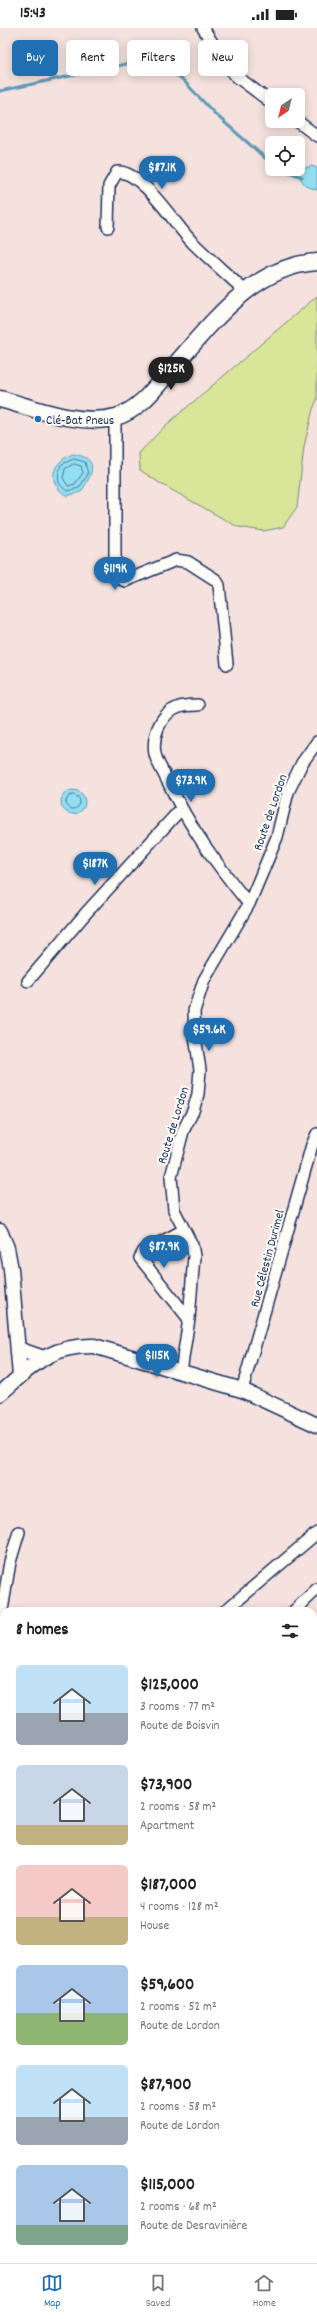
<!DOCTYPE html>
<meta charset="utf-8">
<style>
:root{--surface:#fff;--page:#f6f6f6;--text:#222;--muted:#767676;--line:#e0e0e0;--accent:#1f6fb2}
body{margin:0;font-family:Dekko,sans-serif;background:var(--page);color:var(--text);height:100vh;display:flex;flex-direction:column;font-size:15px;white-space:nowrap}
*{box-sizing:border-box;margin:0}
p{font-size:13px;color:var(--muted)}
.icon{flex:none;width:22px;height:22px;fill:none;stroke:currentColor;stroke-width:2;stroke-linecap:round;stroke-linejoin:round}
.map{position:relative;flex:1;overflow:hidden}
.details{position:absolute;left:0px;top:1579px;width:317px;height:656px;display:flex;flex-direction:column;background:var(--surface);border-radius:12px 12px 0 0;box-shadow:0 2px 10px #0003}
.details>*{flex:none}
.guide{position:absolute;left:12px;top:12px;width:293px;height:36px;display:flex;gap:8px}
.needle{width:26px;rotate:215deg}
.fabs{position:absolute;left:265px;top:60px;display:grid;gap:8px}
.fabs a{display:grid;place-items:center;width:40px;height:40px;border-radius:6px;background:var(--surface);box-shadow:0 2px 10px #0003;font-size:20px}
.price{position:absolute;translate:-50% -34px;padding:0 9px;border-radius:14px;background:var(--accent);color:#fff;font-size:13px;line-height:26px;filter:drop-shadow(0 1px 2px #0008)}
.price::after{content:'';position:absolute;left:50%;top:24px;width:12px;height:9px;margin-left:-6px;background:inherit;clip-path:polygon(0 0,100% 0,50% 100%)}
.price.current{background:#222;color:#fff}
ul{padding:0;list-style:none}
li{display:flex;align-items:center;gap:12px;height:100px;padding:0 16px}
li span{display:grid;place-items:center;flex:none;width:112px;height:80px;border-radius:6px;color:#555}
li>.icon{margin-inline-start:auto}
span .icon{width:48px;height:48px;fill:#fffc;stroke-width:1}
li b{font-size:17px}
h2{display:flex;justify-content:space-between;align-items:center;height:48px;padding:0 16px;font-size:17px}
.pill{padding:0 14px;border-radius:6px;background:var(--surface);box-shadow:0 2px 10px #0003;font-size:14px;line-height:36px}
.pill.current{background:var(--accent);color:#fff}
.status{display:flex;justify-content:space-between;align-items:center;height:28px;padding:0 20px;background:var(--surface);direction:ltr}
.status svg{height:11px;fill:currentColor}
.dock{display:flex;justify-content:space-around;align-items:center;height:56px;border-top:1px solid var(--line);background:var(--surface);font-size:11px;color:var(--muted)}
.dock a{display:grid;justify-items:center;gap:2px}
.dock .current{color:var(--accent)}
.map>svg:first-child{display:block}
.green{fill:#d9e598;stroke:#7a8a7b}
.water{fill:#92dff1;stroke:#6299b6}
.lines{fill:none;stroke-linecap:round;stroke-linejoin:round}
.shore{stroke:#4b7599;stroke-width:1}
.stream{stroke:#6299b6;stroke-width:3}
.minor-casing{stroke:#1b2f5e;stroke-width:14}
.tertiary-casing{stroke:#1b2f5e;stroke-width:17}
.secondary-casing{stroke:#1b2f5e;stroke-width:19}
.minor{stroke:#fdfcf7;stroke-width:11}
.tertiary{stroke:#fdfcf7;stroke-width:14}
.secondary{stroke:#fdfcf7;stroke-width:16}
.poi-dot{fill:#1f6fb2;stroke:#fdfcf7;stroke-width:1.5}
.labels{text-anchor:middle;stroke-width:4;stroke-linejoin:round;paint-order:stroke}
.poi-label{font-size:13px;fill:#1b2f5e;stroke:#fdfcf7;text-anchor:start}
.street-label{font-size:13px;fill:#1b2f5e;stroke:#fdfcf7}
</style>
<div class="status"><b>15:43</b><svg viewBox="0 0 49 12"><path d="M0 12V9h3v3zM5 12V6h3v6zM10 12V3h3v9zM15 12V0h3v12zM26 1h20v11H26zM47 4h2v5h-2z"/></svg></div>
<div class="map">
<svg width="317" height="2235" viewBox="0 0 317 2235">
<rect width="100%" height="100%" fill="#f5e2de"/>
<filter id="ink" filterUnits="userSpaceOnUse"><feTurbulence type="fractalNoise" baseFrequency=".025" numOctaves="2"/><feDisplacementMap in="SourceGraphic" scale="8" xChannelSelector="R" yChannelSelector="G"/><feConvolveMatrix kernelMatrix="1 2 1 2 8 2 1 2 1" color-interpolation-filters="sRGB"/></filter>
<g filter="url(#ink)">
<path class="green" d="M317 268V372L313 381 304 419 297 479 283 499 264 503 238 499 161 456 140 442 139 425 165 398Z"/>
<path class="water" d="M311 138 317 140V162L306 158 299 149 305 140Z
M73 426C101 430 92 447 81 464L67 468C46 455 51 434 73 426Z
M61 774a12 12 0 1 1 24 0a12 12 0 1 1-24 0Z"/>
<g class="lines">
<path class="shore" d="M74 431 85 434 88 446 79 460 68 463C56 457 57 449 61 437Z
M74 436 81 438 83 445 75 456 68 458 63 450 65 441Z
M66 774a7 7 0 1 1 14 0a7 7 0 1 1-14 0Z"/>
<path class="stream" d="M0 63 149 31 164 38 182 51 215 86 272 136
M281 141 302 149"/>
<defs>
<path id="minor" d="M203 0 221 29 236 48 272 75
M297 93 317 108
M108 199 109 158 117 144C141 141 176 198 192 214 209 231 228 247 246 264
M115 389V549L125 553 176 532 188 534 216 552 219 557 227 636
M198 677C192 677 183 677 177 680 160 686 152 709 155 726 157 735 164 745 168 754 190 800 217 837 249 876
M28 953 86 885 181 781
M184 1202 144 1223 140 1230 189 1291
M181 1343 189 1291 194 1228 192 1217 174 1182 171 1149 183 1103 193 1083 198 1066 200 1042 195 1008 194 983 204 952 249 876 277 809 288 764 302 735 317 714
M242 1362 312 1117 317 1106
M225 1583 317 1505
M294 1583 317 1561
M0 1594 10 1534 19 1504
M313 1667 317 1665
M0 1828 4 1829
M0 1874 4 1872
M313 1994 317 1990
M313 2164 317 2159"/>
<path id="tertiary" d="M0 1203 7 1220 11 1241 20 1348
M18 1321 44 1330
M0 1366C32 1338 49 1317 94 1318L242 1362 317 1397"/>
<path id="secondary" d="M0 371C34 380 81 399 116 389 138 382 152 364 166 347 207 302 250 238 317 234"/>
</defs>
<use href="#minor" class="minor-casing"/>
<use href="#tertiary" class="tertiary-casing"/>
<use href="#secondary" class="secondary-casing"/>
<use href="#minor" class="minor"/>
<use href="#tertiary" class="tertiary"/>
<use href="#secondary" class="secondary"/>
</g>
</g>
<circle class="poi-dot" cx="38" cy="391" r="4"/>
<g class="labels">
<g class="poi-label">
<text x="46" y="396">Clé-Bat Pneus</text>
</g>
<g class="street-label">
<text transform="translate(269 784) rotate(-71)" y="5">Route de Lordon</text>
<text transform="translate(172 1097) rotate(-73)" y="5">Route de Lordon</text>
<text transform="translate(266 1230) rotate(-75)" y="5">Rue Célestin Durimel</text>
</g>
</g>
</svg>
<div class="fabs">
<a><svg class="needle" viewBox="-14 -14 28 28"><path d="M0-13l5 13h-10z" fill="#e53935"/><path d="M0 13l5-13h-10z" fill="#767676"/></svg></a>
<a><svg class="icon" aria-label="locate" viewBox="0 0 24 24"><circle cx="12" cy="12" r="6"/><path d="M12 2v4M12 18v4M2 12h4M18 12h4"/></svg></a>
</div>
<b class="price" style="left:162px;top:162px">$87.1K</b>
<b class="price current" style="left:171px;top:363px">$125K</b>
<b class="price" style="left:115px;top:563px">$119K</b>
<b class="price" style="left:191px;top:775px">$73.9K</b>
<b class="price" style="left:95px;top:858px">$187K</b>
<b class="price" style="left:209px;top:1024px">$59.6K</b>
<b class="price" style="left:164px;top:1241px">$87.9K</b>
<b class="price" style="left:157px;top:1350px">$115K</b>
<div class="guide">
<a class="pill current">Buy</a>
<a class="pill">Rent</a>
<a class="pill">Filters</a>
<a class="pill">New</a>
</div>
<section class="details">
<h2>8 homes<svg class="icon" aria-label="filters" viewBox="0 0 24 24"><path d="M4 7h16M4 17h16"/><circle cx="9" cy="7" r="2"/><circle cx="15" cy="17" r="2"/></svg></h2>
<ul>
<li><span style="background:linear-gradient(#bfe0f5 60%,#9aa5b1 0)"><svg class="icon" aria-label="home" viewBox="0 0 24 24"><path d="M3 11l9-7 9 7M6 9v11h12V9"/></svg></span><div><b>$125,000</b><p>3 rooms · 77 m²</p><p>Route de Boisvin</p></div></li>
<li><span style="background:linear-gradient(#c9d6e8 75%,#c2b280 0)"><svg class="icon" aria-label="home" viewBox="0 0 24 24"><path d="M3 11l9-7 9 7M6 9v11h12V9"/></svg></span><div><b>$73,900</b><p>2 rooms · 58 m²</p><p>Apartment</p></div></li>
<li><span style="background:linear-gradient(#f6c9c9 65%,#c2b280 0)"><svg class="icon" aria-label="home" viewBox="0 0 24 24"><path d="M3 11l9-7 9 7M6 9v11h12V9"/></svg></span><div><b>$187,000</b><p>4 rooms · 128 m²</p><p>House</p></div></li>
<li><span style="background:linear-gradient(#a9c7e8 60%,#8fb573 0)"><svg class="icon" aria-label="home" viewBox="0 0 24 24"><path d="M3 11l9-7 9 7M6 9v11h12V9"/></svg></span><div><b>$59,600</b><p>2 rooms · 52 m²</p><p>Route de Lordon</p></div></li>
<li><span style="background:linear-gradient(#bfe0f5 65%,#9aa5b1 0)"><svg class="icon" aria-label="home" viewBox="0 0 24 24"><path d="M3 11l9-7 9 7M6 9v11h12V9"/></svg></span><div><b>$87,900</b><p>2 rooms · 58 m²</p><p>Route de Lordon</p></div></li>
<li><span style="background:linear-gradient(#a9c7e8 75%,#7fa58c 0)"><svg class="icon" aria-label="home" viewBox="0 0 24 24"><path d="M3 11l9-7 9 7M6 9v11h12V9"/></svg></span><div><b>$115,000</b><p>2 rooms · 68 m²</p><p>Route de Desravinière</p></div></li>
</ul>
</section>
</div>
<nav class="dock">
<a class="current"><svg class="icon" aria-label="map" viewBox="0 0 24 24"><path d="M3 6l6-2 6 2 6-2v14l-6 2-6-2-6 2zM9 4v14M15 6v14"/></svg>Map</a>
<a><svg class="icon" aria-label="saved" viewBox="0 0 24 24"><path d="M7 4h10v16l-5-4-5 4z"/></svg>Saved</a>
<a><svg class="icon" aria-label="home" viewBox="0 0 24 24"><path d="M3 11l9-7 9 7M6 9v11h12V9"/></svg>Home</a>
</nav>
